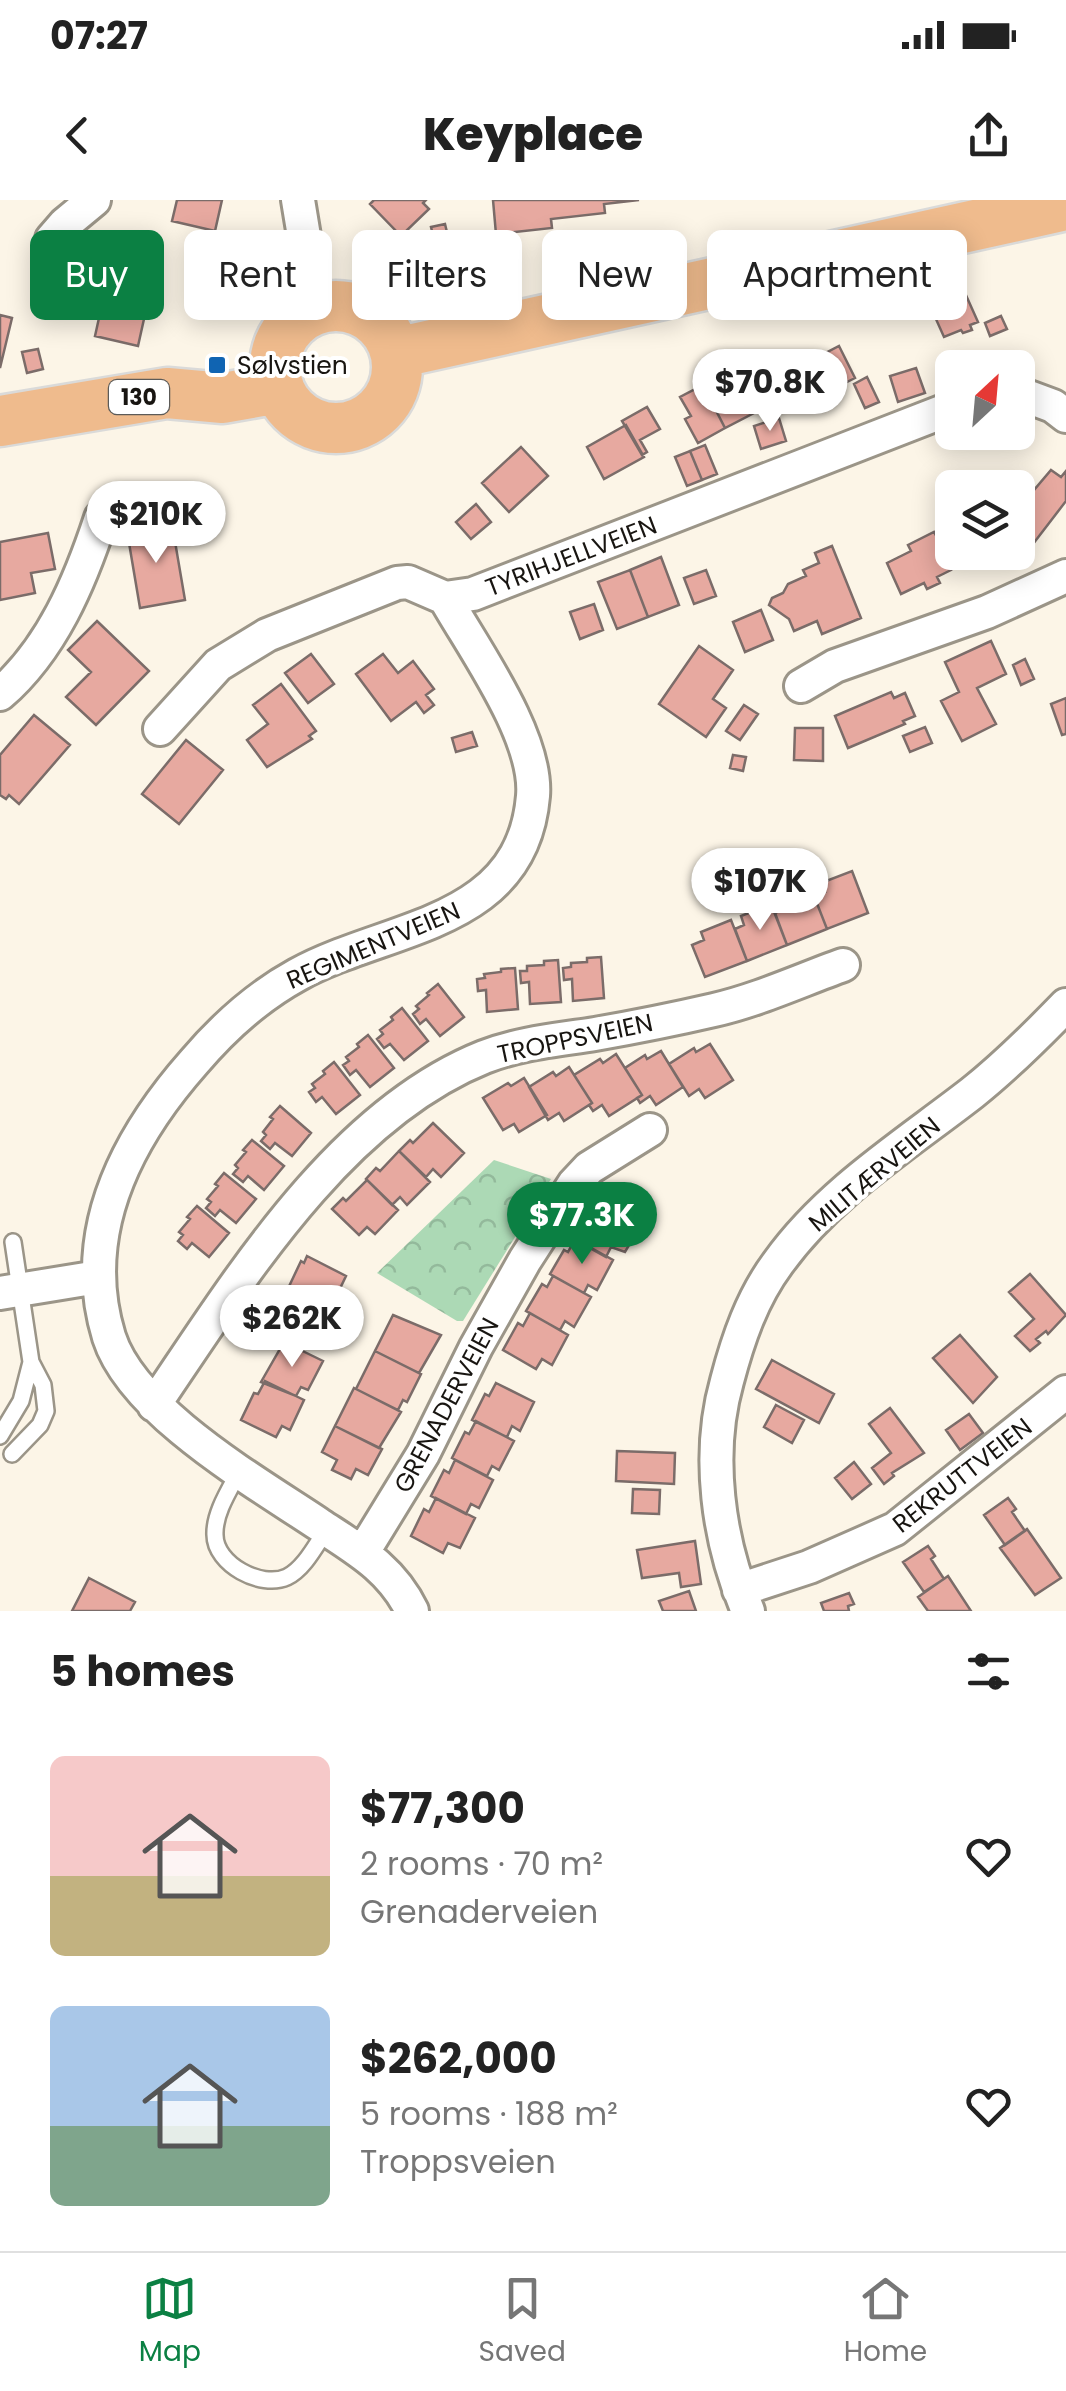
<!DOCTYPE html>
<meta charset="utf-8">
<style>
:root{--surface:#fff;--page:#f2f2f2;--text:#222;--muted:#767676;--line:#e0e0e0;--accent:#0b8043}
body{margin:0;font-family:Poppins,sans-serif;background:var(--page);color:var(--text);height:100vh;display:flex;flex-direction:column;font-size:38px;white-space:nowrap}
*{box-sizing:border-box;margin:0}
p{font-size:32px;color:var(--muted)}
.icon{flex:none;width:55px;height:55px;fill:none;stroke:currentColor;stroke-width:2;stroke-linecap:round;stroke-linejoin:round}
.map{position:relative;height:1411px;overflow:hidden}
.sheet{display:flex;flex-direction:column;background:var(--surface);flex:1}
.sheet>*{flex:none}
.banner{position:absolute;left:30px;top:30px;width:1008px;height:90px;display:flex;gap:20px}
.needle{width:65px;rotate:26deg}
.tools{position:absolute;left:935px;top:150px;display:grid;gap:20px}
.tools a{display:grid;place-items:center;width:100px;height:100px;border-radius:15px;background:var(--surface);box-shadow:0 5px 25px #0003;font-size:50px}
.price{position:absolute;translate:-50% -85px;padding:0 22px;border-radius:35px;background:#fff;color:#222;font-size:32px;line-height:65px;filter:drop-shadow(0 2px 5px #0008)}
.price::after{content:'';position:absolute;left:50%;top:60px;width:30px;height:22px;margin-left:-15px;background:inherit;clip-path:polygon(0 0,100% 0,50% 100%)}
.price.current{background:var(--accent);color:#fff}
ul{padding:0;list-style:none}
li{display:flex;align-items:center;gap:30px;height:250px;padding:0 50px}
li span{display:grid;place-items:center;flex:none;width:280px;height:200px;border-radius:15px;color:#555}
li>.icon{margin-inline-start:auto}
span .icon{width:120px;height:120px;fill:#fffc;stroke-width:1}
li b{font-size:42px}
h2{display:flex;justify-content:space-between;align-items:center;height:120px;padding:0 50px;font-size:42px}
.chip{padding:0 35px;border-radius:15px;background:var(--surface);box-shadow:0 5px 25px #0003;font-size:35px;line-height:90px}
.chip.current{background:var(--accent);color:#fff}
.status{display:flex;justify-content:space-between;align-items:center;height:70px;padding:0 50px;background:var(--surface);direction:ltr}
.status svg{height:28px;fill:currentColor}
header{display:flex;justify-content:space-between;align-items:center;height:130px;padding:0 50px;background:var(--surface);font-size:45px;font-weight:800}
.dock{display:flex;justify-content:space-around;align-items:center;height:140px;border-top:2px solid var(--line);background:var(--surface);font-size:28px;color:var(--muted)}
.dock a{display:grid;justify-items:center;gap:5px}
.dock .current{color:var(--accent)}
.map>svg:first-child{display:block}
.forest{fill:url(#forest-crowns)}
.building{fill:#e7a9a0;stroke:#7b6c69;stroke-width:2.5}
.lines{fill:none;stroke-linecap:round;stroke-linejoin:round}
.lane-casing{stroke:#9b9588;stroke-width:20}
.street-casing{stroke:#9b9588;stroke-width:38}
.primary-casing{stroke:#dadad9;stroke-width:55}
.lane{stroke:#fff;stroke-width:15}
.street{stroke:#fff;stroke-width:32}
.primary{stroke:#efbb8d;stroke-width:50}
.poi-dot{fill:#1064b2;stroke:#fff;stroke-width:4}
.labels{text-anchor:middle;stroke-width:8;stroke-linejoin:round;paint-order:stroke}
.shield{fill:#fff;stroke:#5d5b58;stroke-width:2.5}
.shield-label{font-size:22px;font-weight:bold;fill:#181511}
.poi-label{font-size:25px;fill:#181511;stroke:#fff;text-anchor:start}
.street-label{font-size:25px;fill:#181511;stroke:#fff}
</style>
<div class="status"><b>07:27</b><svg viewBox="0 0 49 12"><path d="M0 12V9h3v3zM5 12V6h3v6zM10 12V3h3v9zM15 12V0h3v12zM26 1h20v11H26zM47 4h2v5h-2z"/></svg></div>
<header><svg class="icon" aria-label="back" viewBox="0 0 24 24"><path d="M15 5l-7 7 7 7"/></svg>Keyplace<svg class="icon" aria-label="share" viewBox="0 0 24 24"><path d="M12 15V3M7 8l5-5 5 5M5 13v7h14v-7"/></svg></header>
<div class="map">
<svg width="1066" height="1411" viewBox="0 0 1066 1411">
<defs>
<pattern id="forest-crowns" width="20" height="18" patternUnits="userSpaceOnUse" patternTransform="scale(2.5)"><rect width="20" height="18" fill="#acd9b5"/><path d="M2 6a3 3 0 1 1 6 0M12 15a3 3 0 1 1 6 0" fill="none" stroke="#93b99b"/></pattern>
</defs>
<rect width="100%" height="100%" fill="#fcf5e7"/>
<path class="forest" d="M494 960 551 979 463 1121H457L377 1073Z"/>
<path class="building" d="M177 0H222L215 31 172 21Z
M374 0H426L423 3 429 9 401 36 370 4Z
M493 0H639L604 4 605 13 551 19 552 28 496 34Z
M445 24 451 49 437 52 431 27Z
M109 73 152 83 138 146 95 136Z
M965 93 978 122 970 125 972 130 963 133 961 130 944 137 931 108Z
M0 115 12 118 0 168Z
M1001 116 1007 129 990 136 985 123Z
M839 146 855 178 839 186 841 191 832 196 829 191 811 200 795 169Z
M38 149 43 169 27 173 22 152Z
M916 168 925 193 898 202 890 176Z
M726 174 736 194 742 191 754 213 725 228 703 185Z
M867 177 879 202 865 208 854 184Z
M703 185 725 228 698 243 685 219 691 216 680 197Z
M647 207 660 229 640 240 647 252 642 255 622 221Z
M779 218 786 241 761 249 754 226Z
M626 225 644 257 604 279 587 247Z
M705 245 717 274 702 280 690 251Z
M521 247 548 276 509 312 482 283Z
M690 251 702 280 687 286 675 257Z
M1051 270 1061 277 1066 271V301L1033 344 1018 332V320L1023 314 1018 309Z
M476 304 491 322 471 339 456 322Z
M172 324 185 400 140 408 127 331Z
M934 332 938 339 952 332V352H965L968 358 949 366 951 370 937 377 940 383 927 389 924 383 901 394 887 363 911 351 908 345Z
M48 333 55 369 31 373 35 393 0 400V342Z
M832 346 861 418 822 434 817 421 794 431 789 419 769 405 772 398 783 393 788 384 806 376 803 370 819 363 815 353Z
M661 357 679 405 648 417 630 370Z
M630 370 648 417 617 429 598 382Z
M706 370 716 396 694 404 684 378Z
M594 404 603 430 580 439 570 412Z
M761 410 773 440 745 452 733 422Z
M97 421 149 471 96 525 66 497 91 472 68 450Z
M991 441 1006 474 977 488 996 524 962 541 941 501 959 492 945 462Z
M699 446 733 470 713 499 726 508 706 537 659 504Z
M311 454 334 484 308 503 285 473Z
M383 454 398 473 413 461 434 489 426 495 434 505 424 513 416 502 391 521 356 474Z
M1025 459 1034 479 1021 485 1013 465Z
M281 484 316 531 309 536 312 539 267 567 247 540 268 524 253 505Z
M891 492 894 498 905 493 915 516 903 521 905 524 848 548 835 516Z
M1066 498V534L1062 535 1051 504Z
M744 505 758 514 740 540 726 531Z
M34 515 70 545 19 604 9 595 6 599 0 595V555Z
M925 527 932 543 910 552 903 536Z
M795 528H823V561L794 560Z
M472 532 477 546 456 552 452 538Z
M186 540 223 570 179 624 142 594Z
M733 555 746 557 743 571 730 568Z
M852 671 868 713 827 729 814 696 825 692 821 683Z
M811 688 827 729 787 745 775 713 784 709 780 701Z
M771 704 787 745 747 761 735 729 744 725 741 716Z
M731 720 747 761 705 777 692 745 704 740 701 732Z
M601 757 604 798 573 801 572 779 564 780 563 768 571 767V763L587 762V758Z
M558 760 561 802 530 804 529 782 521 783 520 771H527V766L544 765V761Z
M515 768 518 809 487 812 486 790 478 791 477 779 485 778 484 774 501 772V769Z
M438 784 464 817 440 836 426 819 420 824 413 814 419 809 416 806 429 795 427 793Z
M402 808 428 841 404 860 390 844 384 848 377 839 383 834 380 830 393 820 391 817Z
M368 835 394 868 370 887 356 870 350 875 343 865 349 861 346 857 359 847 357 844Z
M710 844 733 880 705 898 699 889 689 896 669 864 694 848 696 852Z
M661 851 683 887 656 905 650 896 640 903 637 898 642 895 625 868 645 855 647 859Z
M616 854 642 895 609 916 602 905 593 911 589 905 592 903 574 875 600 859 603 863Z
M334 862 360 895 336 914 322 897 316 902 309 892 315 888 312 884 325 874 323 871Z
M569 867 592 903 564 921 559 913 548 920 529 887 553 872 556 876Z
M524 878 547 915 519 932 514 924 503 930 483 898 508 883 511 886Z
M280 906 311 933 292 956 275 943 270 949 261 941 266 935 263 932 273 919 270 917Z
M433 923 464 953 441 977 433 969 426 977 399 951 410 940 413 943Z
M252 940 284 966 264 990 248 976 243 982 233 974 238 968 235 965 246 952 243 950Z
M399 951 430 982 407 1005 400 997 392 1005 366 979 376 968 380 971Z
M224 973 256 999 236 1023 220 1010 215 1016 206 1008 211 1002 207 999 218 986 215 984Z
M367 980 398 1010 375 1034 367 1027 359 1035 332 1009 343 998 346 1001Z
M596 1001 635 1023 633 1025 639 1028 625 1052 611 1047 606 1057 572 1038 591 1005 594 1007Z
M197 1006 229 1033 209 1057 192 1043 187 1049 178 1041 183 1035 179 1032 190 1019 187 1017Z
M575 1039 613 1060 597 1090 588 1085 584 1093 550 1074 564 1050 568 1052Z
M307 1056 346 1076 332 1105 323 1101 318 1110 289 1096 287 1099 284 1097 301 1061 304 1063Z
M1030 1074 1066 1115 1048 1134 1046 1131 1036 1139 1040 1143 1030 1151 1015 1136 1034 1119 1009 1092Z
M553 1076 591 1097 574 1127 565 1121 560 1130 526 1111 542 1084 547 1087Z
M289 1096 328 1115 313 1144 305 1140 300 1150 265 1135 279 1108 282 1109Z
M530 1113 568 1135 552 1165 542 1159 536 1169 503 1150 518 1123 523 1126Z
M393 1115 441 1135 419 1173 375 1151Z
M960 1135 997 1177 973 1203 933 1158Z
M284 1142 323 1161 308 1190 301 1187 296 1196 261 1182Z
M375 1151 421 1174 407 1202 403 1200 398 1210 356 1189Z
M772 1160 834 1194 819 1223 756 1189Z
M265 1181 304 1200 290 1230 282 1226 276 1237 241 1220 254 1193 258 1194Z
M496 1183 534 1202 520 1231 512 1226 507 1237 472 1220 485 1194 489 1196Z
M354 1188 401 1212 379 1248 335 1226Z
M776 1205 804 1220 792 1243 764 1227Z
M890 1208 924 1253 892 1273 894 1276 884 1284 872 1268 891 1253 869 1224Z
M969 1214 983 1233 960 1250 946 1230Z
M476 1221 514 1241 499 1270 492 1266 487 1276 452 1258 465 1232 469 1234Z
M335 1226 382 1249 368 1275 356 1269 351 1279 332 1270 337 1260 322 1252Z
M617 1251 675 1253 674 1284 616 1281Z
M455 1260 493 1280 479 1308 471 1304 466 1314 431 1296 444 1270 449 1273Z
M854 1262 871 1284 852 1299 835 1278Z
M633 1289 660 1290 659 1314 632 1313Z
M436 1298 475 1318 460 1348 448 1343 443 1353 411 1336 424 1309 429 1312Z
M1008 1298 1016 1309 1012 1312 1025 1331 1005 1345 984 1315Z
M1027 1329 1061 1378 1035 1395 1000 1348Z
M695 1341 701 1384 681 1387 679 1373 642 1378 637 1350Z
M928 1346 935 1356 931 1359 944 1379 924 1392 903 1362Z
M948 1376 971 1411H928L918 1397Z
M89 1378 135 1402 130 1411H72Z
M689 1391 696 1411H663L659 1401Z
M849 1393 854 1404 848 1406 849 1411H824L821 1403Z"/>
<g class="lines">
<defs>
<path id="lane" d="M0 1236 21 1201 31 1162
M12 1254 40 1225 46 1211 43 1185 31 1162 13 1042
M240 1270C230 1289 214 1313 215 1335 215 1364 261 1389 287 1377 304 1369 316 1345 327 1329"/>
<path id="street" d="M298 0 316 109
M52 39 65 24 94 0
M1018 193 1053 206 1066 216
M801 486 835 466 987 412 1066 376
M0 494C52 449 80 382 101 318
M160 529 218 465 267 435 397 383 408 382 445 398 473 394 952 208
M0 1093 98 1077
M154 1205C238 1081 339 915 484 857 520 843 557 840 595 834 635 827 675 819 714 810 758 800 801 780 843 765
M363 1352 423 1254 476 1147 525 1060 574 984 589 968 650 930
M739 1390 809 1367 895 1329 1066 1192
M412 1411C392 1369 358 1350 320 1325 256 1282 133 1212 109 1137 77 1033 126 939 194 862 223 828 257 797 297 775 387 725 522 727 533 596 538 537 474 449 445 398
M748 1411C718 1341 706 1255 727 1181 738 1139 752 1098 778 1063 828 993 905 945 972 893 1006 866 1036 836 1066 805"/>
<path id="primary" d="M275 167a61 61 0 1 1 122 0a61 61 0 1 1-122 0Z
M396 153 1066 5
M0 221 167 193 223 198 279 188"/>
</defs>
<use href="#lane" class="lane-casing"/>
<use href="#street" class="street-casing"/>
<use href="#primary" class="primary-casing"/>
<use href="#lane" class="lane"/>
<use href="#street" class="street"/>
<use href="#primary" class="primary"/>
</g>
<rect class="poi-dot" x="207" y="155" width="20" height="20" rx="5"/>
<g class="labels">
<rect class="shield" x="109" y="180" width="60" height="34" rx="8"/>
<g class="shield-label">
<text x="139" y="205">130</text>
</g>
<g class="poi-label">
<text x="237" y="174">Sølvstien</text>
</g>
<g class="street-label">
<text transform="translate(571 356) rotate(-21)" y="9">TYRIHJELLVEIEN</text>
<text transform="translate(373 745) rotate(-23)" y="9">REGIMENTVEIEN</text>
<text transform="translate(575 838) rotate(-12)" y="9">TROPPSVEIEN</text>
<text transform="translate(874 974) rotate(-40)" y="9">MILITÆRVEIEN</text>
<text transform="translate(446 1205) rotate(-62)" y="9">GRENADERVEIEN</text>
<text transform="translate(962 1275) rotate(-38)" y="9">REKRUTTVEIEN</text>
</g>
</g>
</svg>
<div class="tools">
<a><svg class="needle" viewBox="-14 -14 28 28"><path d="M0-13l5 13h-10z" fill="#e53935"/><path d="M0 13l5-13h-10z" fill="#767676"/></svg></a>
<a><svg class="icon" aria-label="layers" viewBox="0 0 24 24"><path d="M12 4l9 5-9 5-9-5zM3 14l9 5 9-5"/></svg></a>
</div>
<b class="price" style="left:770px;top:234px">$70.8K</b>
<b class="price" style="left:156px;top:366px">$210K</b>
<b class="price" style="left:760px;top:733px">$107K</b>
<b class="price current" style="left:582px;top:1067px">$77.3K</b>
<b class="price" style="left:292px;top:1170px">$262K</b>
<div class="banner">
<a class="chip current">Buy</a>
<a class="chip">Rent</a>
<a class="chip">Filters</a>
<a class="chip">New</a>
<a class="chip">Apartment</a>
</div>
</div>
<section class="sheet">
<h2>5 homes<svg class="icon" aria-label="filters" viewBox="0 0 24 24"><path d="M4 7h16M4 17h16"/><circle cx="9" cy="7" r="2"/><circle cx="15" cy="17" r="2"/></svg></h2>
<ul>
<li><span style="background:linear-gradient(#f6c9c9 60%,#c2b280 0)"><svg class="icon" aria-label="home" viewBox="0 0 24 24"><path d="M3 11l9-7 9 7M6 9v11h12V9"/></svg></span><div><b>$77,300</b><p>2 rooms · 70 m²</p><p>Grenaderveien</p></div><svg class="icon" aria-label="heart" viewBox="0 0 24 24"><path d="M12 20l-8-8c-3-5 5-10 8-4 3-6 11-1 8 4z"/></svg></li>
<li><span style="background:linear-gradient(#a9c7e8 60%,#7fa58c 0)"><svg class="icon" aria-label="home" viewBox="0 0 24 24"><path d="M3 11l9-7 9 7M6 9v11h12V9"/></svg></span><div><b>$262,000</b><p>5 rooms · 188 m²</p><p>Troppsveien</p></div><svg class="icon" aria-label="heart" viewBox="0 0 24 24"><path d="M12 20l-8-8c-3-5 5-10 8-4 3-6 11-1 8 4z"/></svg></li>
</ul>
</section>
<nav class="dock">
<a class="current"><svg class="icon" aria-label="map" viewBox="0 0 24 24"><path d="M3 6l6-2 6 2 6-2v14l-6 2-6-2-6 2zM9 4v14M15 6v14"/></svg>Map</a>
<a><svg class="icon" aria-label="saved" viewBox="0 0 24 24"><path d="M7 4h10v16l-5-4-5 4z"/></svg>Saved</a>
<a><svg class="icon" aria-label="home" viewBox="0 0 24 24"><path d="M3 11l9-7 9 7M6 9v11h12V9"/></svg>Home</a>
</nav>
